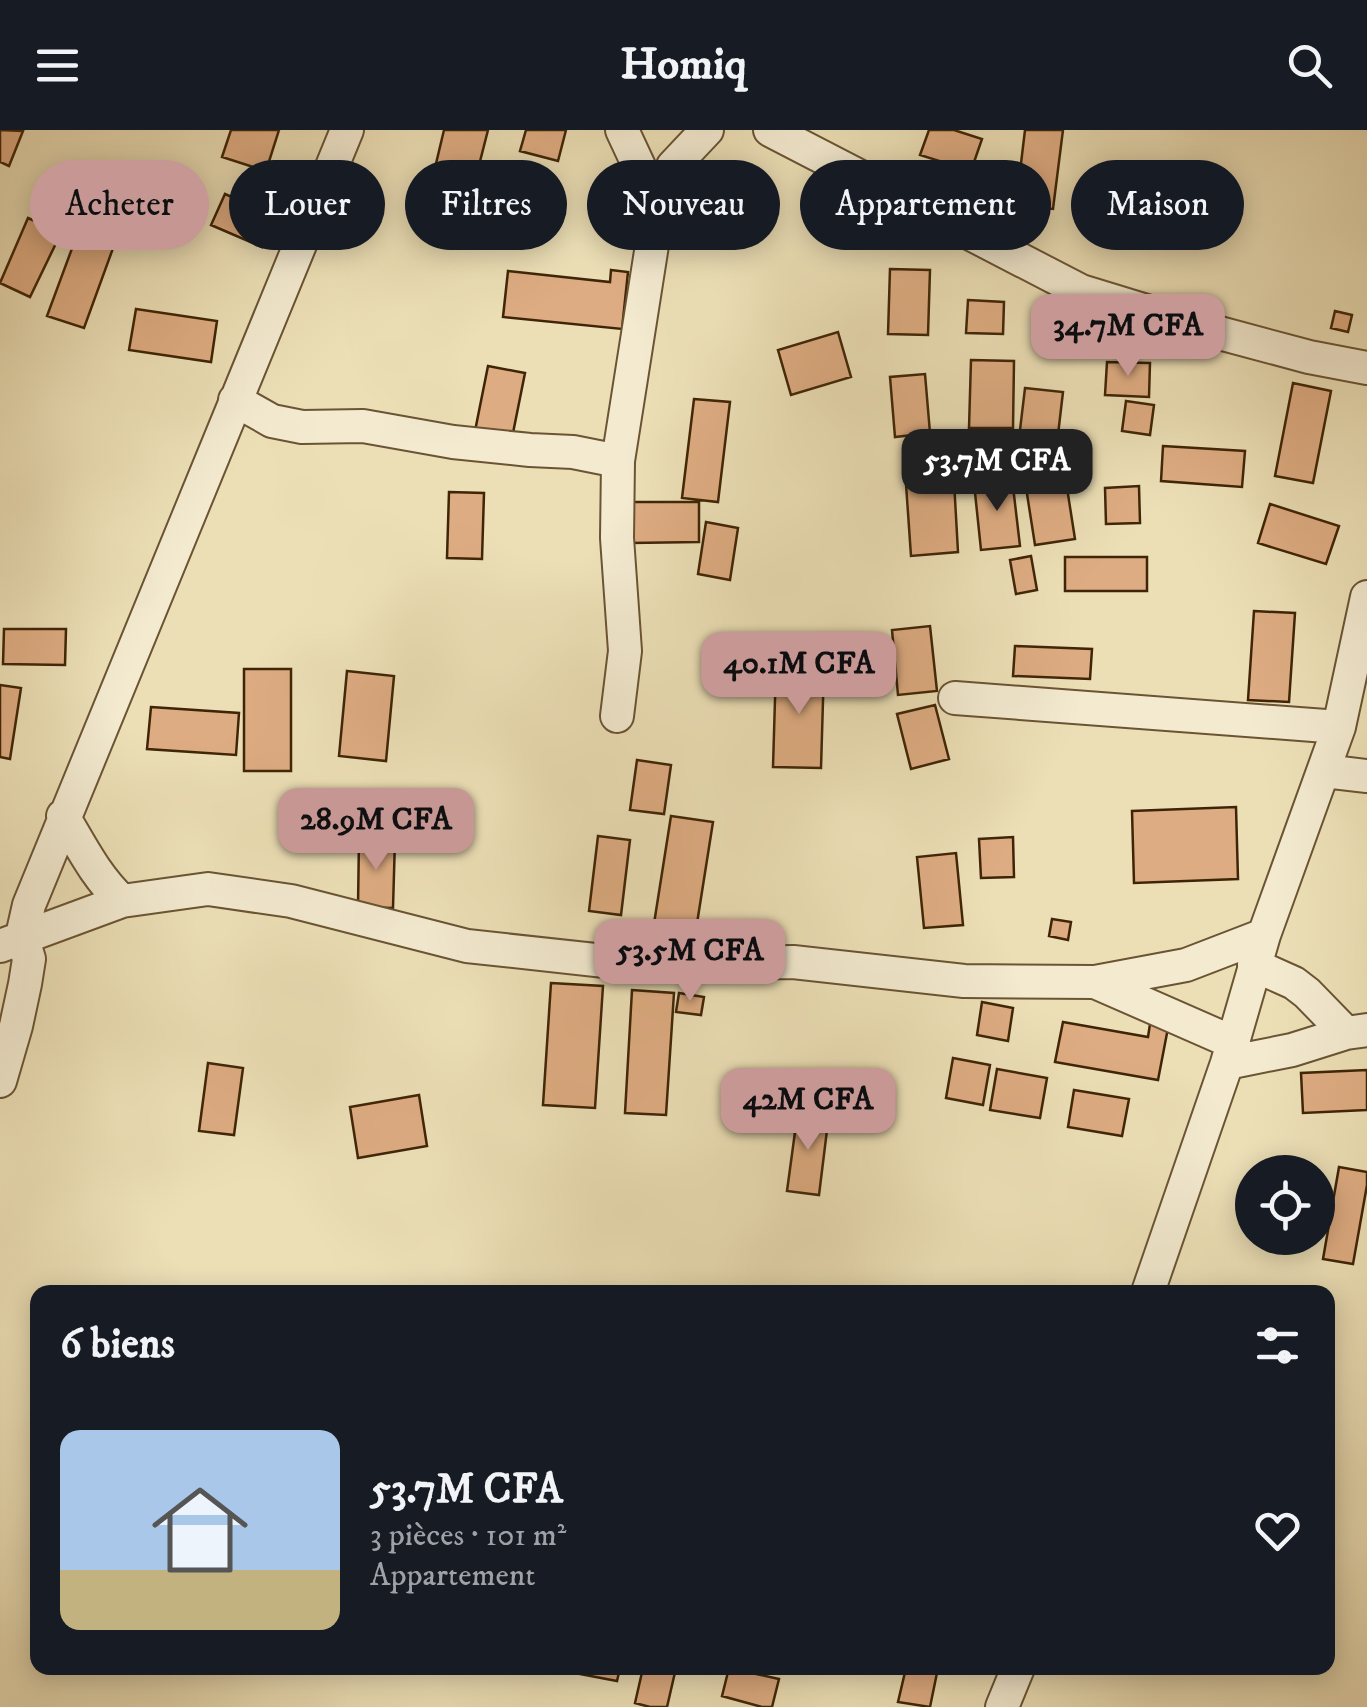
<!DOCTYPE html>
<html lang="fr">
<meta charset="utf-8">
<style>
:root{--surface:#171b24;--page:#242831;--text:#f1f3f6;--muted:#9ea1a6;--line:#363941;--accent:#c59692}
body{margin:0;font-family:"IM FELL DW Pica",serif;background:var(--page);color:var(--text);height:100vh;display:flex;flex-direction:column;font-size:38px;white-space:nowrap}
*{box-sizing:border-box;margin:0}
p{font-size:32px;color:var(--muted)}
.icon{flex:none;width:55px;height:55px;fill:none;stroke:currentColor;stroke-width:2;stroke-linecap:round;stroke-linejoin:round}
.map{position:relative;flex:1;overflow:hidden}
.panel{position:absolute;left:30px;top:1155px;width:1305px;height:390px;display:flex;flex-direction:column;background:var(--surface);border-radius:20px;box-shadow:0 5px 25px #0003}
.panel>*{flex:none}
.top-card{position:absolute;left:30px;top:30px;width:1308px;height:90px;display:flex;gap:20px}
.tools{position:absolute;left:1235px;top:1025px;display:grid;gap:20px}
.tools a{display:grid;place-items:center;width:100px;height:100px;border-radius:50%;background:var(--surface);box-shadow:0 5px 25px #0003;font-size:50px}
.price{position:absolute;translate:-50% -85px;padding:0 22px;border-radius:20px;background:var(--accent);color:#111;font-size:32px;line-height:65px;filter:drop-shadow(0 2px 5px #0008)}
.price::after{content:'';position:absolute;left:50%;top:60px;width:30px;height:22px;margin-left:-15px;background:inherit;clip-path:polygon(0 0,100% 0,50% 100%)}
.price.current{background:#222;color:#fff}
ul{padding:0;list-style:none}
li{display:flex;align-items:center;gap:30px;height:250px;padding:0 30px}
li+li{border-top:2px solid var(--line)}
li span{display:grid;place-items:center;flex:none;width:280px;height:200px;border-radius:20px;color:#555}
li>.icon{margin-inline-start:auto}
span .icon{width:120px;height:120px;fill:#fffc;stroke-width:1}
li b{font-size:42px}
h2{display:flex;justify-content:space-between;align-items:center;height:120px;padding:0 30px;font-size:42px}
.tag{padding:0 35px;border-radius:45px;background:var(--surface);box-shadow:0 5px 25px #0003;font-size:35px;line-height:90px}
.tag.current{background:var(--accent);color:#111}
header{display:flex;justify-content:space-between;align-items:center;height:130px;padding:0 30px;background:var(--surface);font-size:45px;font-weight:800}
.map>svg:first-child{display:block}
.building{fill:#deac82;stroke:#3f2507;stroke-width:2.5}
.lines{fill:none;stroke-linecap:round;stroke-linejoin:round}
.street-casing{stroke:#6a5433;stroke-width:36}
.street{stroke:#f3ead0;stroke-width:32}
</style>
<header><svg class="icon" aria-label="menu" viewBox="0 0 24 24"><path d="M4 6h16M4 12h16M4 18h16"/></svg>Homiq<svg class="icon" aria-label="search" viewBox="0 0 24 24"><circle cx="10" cy="10" r="6"/><path d="M15 15l6 6"/></svg></header>
<div class="map">
<svg width="1367" height="1577" viewBox="0 0 1367 1577">
<rect width="100%" height="100%" fill="#ecdfb6"/>
<filter id="stains"><feTurbulence type="fractalNoise" baseFrequency=".002" numOctaves="4"/><feColorMatrix values="0 0 0 0 .2 0 0 0 0 .09 0 0 0 0 .02 0 0 0 .5 -.17"/></filter>
<radialGradient id="worn" r=".72"><stop offset=".6" stop-color="#630" stop-opacity="0"/><stop offset="1" stop-color="#630" stop-opacity=".3"/></radialGradient>
<path class="building" d="M0 0 23 1 9 36 0 32Z
M231 0H279L266 41 222 27Z
M444 0H488L475 51 434 42Z
M526 0H566L558 31 520 21Z
M929 0H954L982 9 971 41 920 25Z
M1025 0H1063L1053 79 1016 75Z
M225 64 275 86 262 117 211 95Z
M84 86 120 99 84 198 47 186Z
M28 88 61 103 30 167 0 153Z
M890 139 930 140 928 205 888 204Z
M611 140 628 142 622 199 503 187 508 141 610 152Z
M968 170 1004 172 1003 204 966 203Z
M136 179 217 191 211 232 129 220Z
M1335 181 1352 185 1348 202 1331 198Z
M838 202 851 247 791 265 778 220Z
M971 230 1014 231 1013 298H969Z
M1107 232 1150 233 1149 267 1105 265Z
M488 236 525 243 512 308 475 301Z
M925 244 930 303 895 307 890 247Z
M1293 253 1331 261 1313 353 1275 346Z
M1025 258 1063 262 1055 330 1017 325Z
M694 269 730 272 718 372 682 368Z
M1126 271 1154 275 1150 305 1122 301Z
M1163 316 1245 321 1242 357 1161 351Z
M1065 345 1075 409 1035 415 1025 351Z
M1012 348 1020 416 981 420 974 353Z
M954 351 958 422 911 426 906 354Z
M1139 356 1140 393 1106 394 1105 358Z
M449 362 484 363 482 429 447 428Z
M631 372H699V412L631 413Z
M1270 374 1339 396 1326 434 1258 413Z
M706 392 738 398 730 450 698 444Z
M1031 426 1037 460 1016 464 1010 430Z
M1065 427H1147V461H1065Z
M1254 481 1295 483 1289 572 1248 570Z
M930 496 937 561 898 565 892 500Z
M4 499H66L65 535 3 534Z
M1015 516 1092 519 1090 549 1013 546Z
M776 536 824 537 821 638 773 637Z
M244 539H291V641H244Z
M347 541 394 546 386 631 339 626Z
M0 555 21 558 10 629 0 627Z
M935 575 949 629 911 639 897 584Z
M151 577 239 583 236 625 147 619Z
M637 630 671 635 664 684 630 680Z
M1236 677 1238 749 1134 753 1132 681Z
M671 686 713 692 695 806 653 800Z
M598 706 630 710 621 785 589 781Z
M1013 707 1014 747 981 748 979 709Z
M359 708 395 709 393 778 358 777Z
M956 723 963 795 924 798 917 727Z
M1052 789 1071 792 1068 810 1049 806Z
M551 853 603 856 595 978 543 975Z
M632 860 674 863 666 985 625 983Z
M679 863 704 867 701 885 676 882Z
M982 872 1013 878 1008 911 977 905Z
M1063 892 1148 907 1150 894 1168 898 1158 950 1055 932Z
M953 928 990 935 983 975 946 968Z
M208 933 243 938 234 1005 199 1001Z
M997 939 1047 948 1040 988 990 980Z
M1367 940V980L1303 983 1301 943Z
M1074 960 1129 969 1122 1006 1068 997Z
M419 965 427 1016 358 1028 350 977Z
M798 980 829 984 819 1065 787 1061Z
M1339 1037 1367 1042V1055L1353 1134 1323 1129Z
M581 1538H620L617 1551 580 1544Z
M643 1538H676L667 1577H650L635 1573Z
M729 1538 779 1549 772 1577H762L722 1566Z
M906 1538H938L930 1577 898 1572Z"/>
<g class="lines">
<defs>
<path id="street" d="M622 0 658 77
M770 0 1081 161 1212 201 1309 227 1367 238
M235 270 272 291 302 297 363 296 453 312 530 320 573 322 618 331
M955 568 1339 597
M617 586 625 521 617 408 618 331 658 77 673 36 707 0
M1324 641 1367 646
M63 686C81 716 96 747 122 771
M0 816 122 771 208 759 291 771 467 816 632 834 793 832 964 851 1095 852 1232 912
M1254 835 1294 853 1307 863 1346 903
M1095 852 1186 835 1264 805
M1227 933 1292 920 1346 903 1367 900
M0 951 16 896 25 854 29 829 22 806 29 775 347 0
M1148 1162 1227 933 1264 805 1339 597 1367 467
M1002 1577 1018 1538"/>
</defs>
<use href="#street" class="street-casing"/>
<use href="#street" class="street"/>
</g>
<rect width="100%" height="100%" filter="url(#stains)"/>
<rect width="100%" height="100%" fill="url(#worn)"/>
</svg>
<div class="tools">
<a><svg class="icon" aria-label="locate" viewBox="0 0 24 24"><circle cx="12" cy="12" r="6"/><path d="M12 2v4M12 18v4M2 12h4M18 12h4"/></svg></a>
</div>
<b class="price" style="left:1128px;top:249px">34.7M CFA</b>
<b class="price current" style="left:997px;top:384px">53.7M CFA</b>
<b class="price" style="left:799px;top:587px">40.1M CFA</b>
<b class="price" style="left:376px;top:743px">28.9M CFA</b>
<b class="price" style="left:690px;top:874px">53.5M CFA</b>
<b class="price" style="left:808px;top:1023px">42M CFA</b>
<div class="top-card">
<a class="tag current">Acheter</a>
<a class="tag">Louer</a>
<a class="tag">Filtres</a>
<a class="tag">Nouveau</a>
<a class="tag">Appartement</a>
<a class="tag">Maison</a>
</div>
<section class="panel">
<h2>6 biens<svg class="icon" aria-label="filters" viewBox="0 0 24 24"><path d="M4 7h16M4 17h16"/><circle cx="9" cy="7" r="2"/><circle cx="15" cy="17" r="2"/></svg></h2>
<ul>
<li><span style="background:linear-gradient(#a9c7e8 70%,#c2b280 0)"><svg class="icon" aria-label="home" viewBox="0 0 24 24"><path d="M3 11l9-7 9 7M6 9v11h12V9"/></svg></span><div><b>53.7M CFA</b><p>3 pièces · 101 m²</p><p>Appartement</p></div><svg class="icon" aria-label="heart" viewBox="0 0 24 24"><path d="M12 20l-8-8c-3-5 5-10 8-4 3-6 11-1 8 4z"/></svg></li>
</ul>
</section>
</div>
